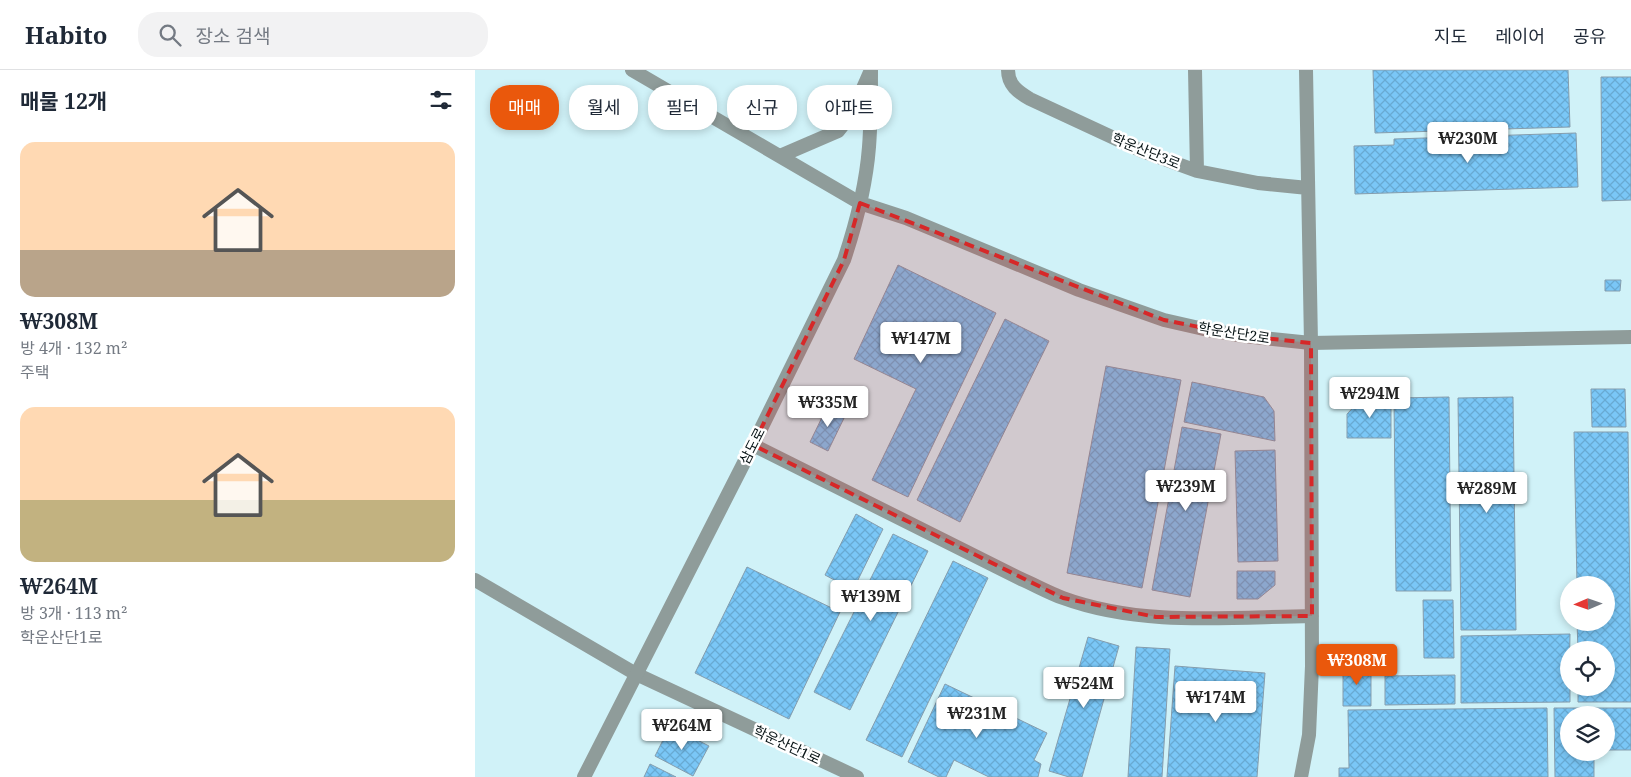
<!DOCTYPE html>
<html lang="ko">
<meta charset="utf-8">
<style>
:root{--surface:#fff;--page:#f2f2f3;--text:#1f2937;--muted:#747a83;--line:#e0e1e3;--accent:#ea580c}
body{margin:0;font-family:"Noto Serif","Noto Sans KR",serif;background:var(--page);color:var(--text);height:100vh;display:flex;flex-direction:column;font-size:19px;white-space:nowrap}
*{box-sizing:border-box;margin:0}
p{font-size:16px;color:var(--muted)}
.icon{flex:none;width:28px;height:28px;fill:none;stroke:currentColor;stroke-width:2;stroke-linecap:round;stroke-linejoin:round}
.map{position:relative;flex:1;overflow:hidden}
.side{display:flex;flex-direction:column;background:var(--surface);width:475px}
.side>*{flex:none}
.top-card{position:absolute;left:15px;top:15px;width:475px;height:45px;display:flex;gap:10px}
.needle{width:32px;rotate:268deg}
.tools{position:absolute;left:1085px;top:506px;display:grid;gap:10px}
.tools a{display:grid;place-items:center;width:55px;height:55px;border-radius:50%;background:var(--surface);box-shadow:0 2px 8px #0003;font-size:25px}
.price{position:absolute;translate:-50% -42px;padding:0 11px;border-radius:5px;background:#fff;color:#222;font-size:16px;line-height:32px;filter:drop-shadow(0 1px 2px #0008)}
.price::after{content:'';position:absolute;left:50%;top:30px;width:15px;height:11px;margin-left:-8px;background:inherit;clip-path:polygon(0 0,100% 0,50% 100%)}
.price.selected{background:var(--accent);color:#fff}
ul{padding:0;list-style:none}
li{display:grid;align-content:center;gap:10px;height:265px;padding:0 20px}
li span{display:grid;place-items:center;height:155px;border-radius:15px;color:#555}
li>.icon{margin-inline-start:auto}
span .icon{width:90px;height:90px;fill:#fffc;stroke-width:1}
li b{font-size:21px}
h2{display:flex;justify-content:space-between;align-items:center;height:60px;padding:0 20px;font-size:21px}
.tag{padding:0 18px;border-radius:20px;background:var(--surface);box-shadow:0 2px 8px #0003;font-size:18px;line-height:45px}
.tag.selected{background:var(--accent);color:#fff}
header{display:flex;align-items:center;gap:30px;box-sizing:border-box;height:70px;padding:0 25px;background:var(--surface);border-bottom:1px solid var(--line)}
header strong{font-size:24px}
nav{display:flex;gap:28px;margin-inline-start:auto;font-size:18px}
.search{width:350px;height:45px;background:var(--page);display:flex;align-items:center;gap:12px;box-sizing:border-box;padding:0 18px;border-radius:20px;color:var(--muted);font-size:19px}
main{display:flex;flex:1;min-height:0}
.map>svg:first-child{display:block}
.building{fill:url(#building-cross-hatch);stroke:#859dad}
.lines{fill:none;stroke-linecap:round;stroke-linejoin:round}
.minor{stroke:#8f9c9a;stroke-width:14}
.tertiary{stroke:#8f9c9a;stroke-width:14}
.marked{fill:#d62828;fill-opacity:0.2;stroke:#d62828;stroke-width:4;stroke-dasharray:10 6;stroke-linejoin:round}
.labels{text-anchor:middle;stroke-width:5;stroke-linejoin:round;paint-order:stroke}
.street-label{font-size:14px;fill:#061214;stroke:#fff}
</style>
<header>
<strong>Habito</strong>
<div class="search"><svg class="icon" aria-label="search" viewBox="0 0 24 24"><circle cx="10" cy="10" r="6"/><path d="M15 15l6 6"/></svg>장소 검색</div>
<nav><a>지도</a><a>레이어</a><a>공유</a></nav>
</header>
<main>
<section class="side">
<h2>매물 12개<svg class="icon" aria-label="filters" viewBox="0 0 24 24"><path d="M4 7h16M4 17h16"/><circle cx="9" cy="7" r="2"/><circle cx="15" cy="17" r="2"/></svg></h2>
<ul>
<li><span style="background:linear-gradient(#ffd9b3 70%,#b9a48a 0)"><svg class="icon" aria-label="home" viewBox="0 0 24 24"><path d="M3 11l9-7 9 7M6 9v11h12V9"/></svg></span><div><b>₩308M</b><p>방 4개 · 132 m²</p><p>주택</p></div></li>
<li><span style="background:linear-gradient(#ffd9b3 60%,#c2b280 0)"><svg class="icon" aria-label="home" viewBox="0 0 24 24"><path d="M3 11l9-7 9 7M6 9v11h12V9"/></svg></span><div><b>₩264M</b><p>방 3개 · 113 m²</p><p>학운산단1로</p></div></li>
</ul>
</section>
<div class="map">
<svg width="1156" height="707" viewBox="0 0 1156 707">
<defs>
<pattern id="building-cross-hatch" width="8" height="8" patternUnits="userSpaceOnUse" patternTransform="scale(1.25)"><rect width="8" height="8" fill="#7ac7f7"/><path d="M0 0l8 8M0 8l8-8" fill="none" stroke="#68aad3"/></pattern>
</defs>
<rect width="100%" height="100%" fill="#d0f2f8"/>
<path class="building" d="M898 0H1093L1095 57 900 63Z
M1126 7H1156V130L1127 131Z
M1101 63 1103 117 880 124 879 76 919 75V69Z
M423 195 521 243 433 427 397 410 441 319 379 289Z
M1130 210H1146L1145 221H1130Z
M530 249 574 271 485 452 442 430Z
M631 296 706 310 667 518 592 503Z
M717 312 789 327 799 341 800 371 709 352Z
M1116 319H1150L1151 357H1117Z
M974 327 976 521H921L919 328Z
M1038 327 1041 560H986L983 328Z
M887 328H916V368H872V344Z
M353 335 371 344 353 381 335 372Z
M707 357 746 364 715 527 677 520Z
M1099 362H1153L1156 632H1103V618H1131V580H1103L1102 552H1131V515H1102Z
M800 380 803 491 763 492 760 381Z
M381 444 408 459 378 520 350 505Z
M418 464 453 481 375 640 339 622Z
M478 491 513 508 427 687 391 670Z
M272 497 365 542 314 649 220 603Z
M762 501H800V515L783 529H762Z
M948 530H978L979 588H949Z
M1095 564 1094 618H1095V632L986 633V566Z
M613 567 644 576 607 707H594L574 701Z
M661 577 695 579 687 707H653Z
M868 595H896V636H868Z
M700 596 790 603 782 707H692Z
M980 605V634L910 635V606Z
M470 614 572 663 559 690 566 694 563 707H514L479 690 471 707H464L433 692Z
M1072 638 1073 707H864V698H874L873 640Z
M1079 638H1156V680H1131V645H1094V682H1119V707H1080Z
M195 656 234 676 218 706 180 686Z
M175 694 201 707H169Z"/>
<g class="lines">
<path class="minor" d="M157 0 385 133
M533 0C533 15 543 22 555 29L667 81 722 101 783 113 833 118
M720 0 722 101
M305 86 363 61C378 44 387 20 396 0
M278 375 546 509C560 515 574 523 588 528 667 557 754 547 837 546
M0 510 161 604 382 707
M826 707 834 665 837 596 836 273 831 0"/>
<path class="tertiary" d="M385 133 431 148 604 220 689 250 733 260 769 266 836 273 1156 267
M109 707 278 375 369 190C381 154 391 116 394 77 396 52 396 26 396 0"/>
</g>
<path class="marked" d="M385 133 689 250 769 266 836 273 837 546 681 547 588 528 278 375 369 190Z"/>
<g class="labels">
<g class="street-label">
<text transform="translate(671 81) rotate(22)" y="5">학운산단3로</text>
<text transform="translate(759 263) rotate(9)" y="5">학운산단2로</text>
<text transform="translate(277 376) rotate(-63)" y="5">삼도로</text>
<text transform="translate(312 675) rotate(25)" y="5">학운산단1로</text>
</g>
</g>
</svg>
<div class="tools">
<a><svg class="needle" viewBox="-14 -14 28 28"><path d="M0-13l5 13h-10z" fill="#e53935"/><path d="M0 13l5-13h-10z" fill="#747a83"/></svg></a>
<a><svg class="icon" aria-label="locate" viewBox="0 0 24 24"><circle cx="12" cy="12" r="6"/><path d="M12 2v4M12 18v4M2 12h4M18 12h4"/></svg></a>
<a><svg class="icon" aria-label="layers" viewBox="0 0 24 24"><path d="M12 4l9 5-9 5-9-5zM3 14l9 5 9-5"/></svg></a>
</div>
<b class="price" style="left:993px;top:94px">₩230M</b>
<b class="price" style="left:446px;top:294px">₩147M</b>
<b class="price" style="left:895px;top:349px">₩294M</b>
<b class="price" style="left:353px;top:358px">₩335M</b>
<b class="price" style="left:711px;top:442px">₩239M</b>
<b class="price" style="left:1012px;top:444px">₩289M</b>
<b class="price" style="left:396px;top:552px">₩139M</b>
<b class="price selected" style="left:882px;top:616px">₩308M</b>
<b class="price" style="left:609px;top:639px">₩524M</b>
<b class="price" style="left:741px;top:653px">₩174M</b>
<b class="price" style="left:502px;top:669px">₩231M</b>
<b class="price" style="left:207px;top:681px">₩264M</b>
<div class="top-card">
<a class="tag selected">매매</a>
<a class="tag">월세</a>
<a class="tag">필터</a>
<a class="tag">신규</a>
<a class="tag">아파트</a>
</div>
</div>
</main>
